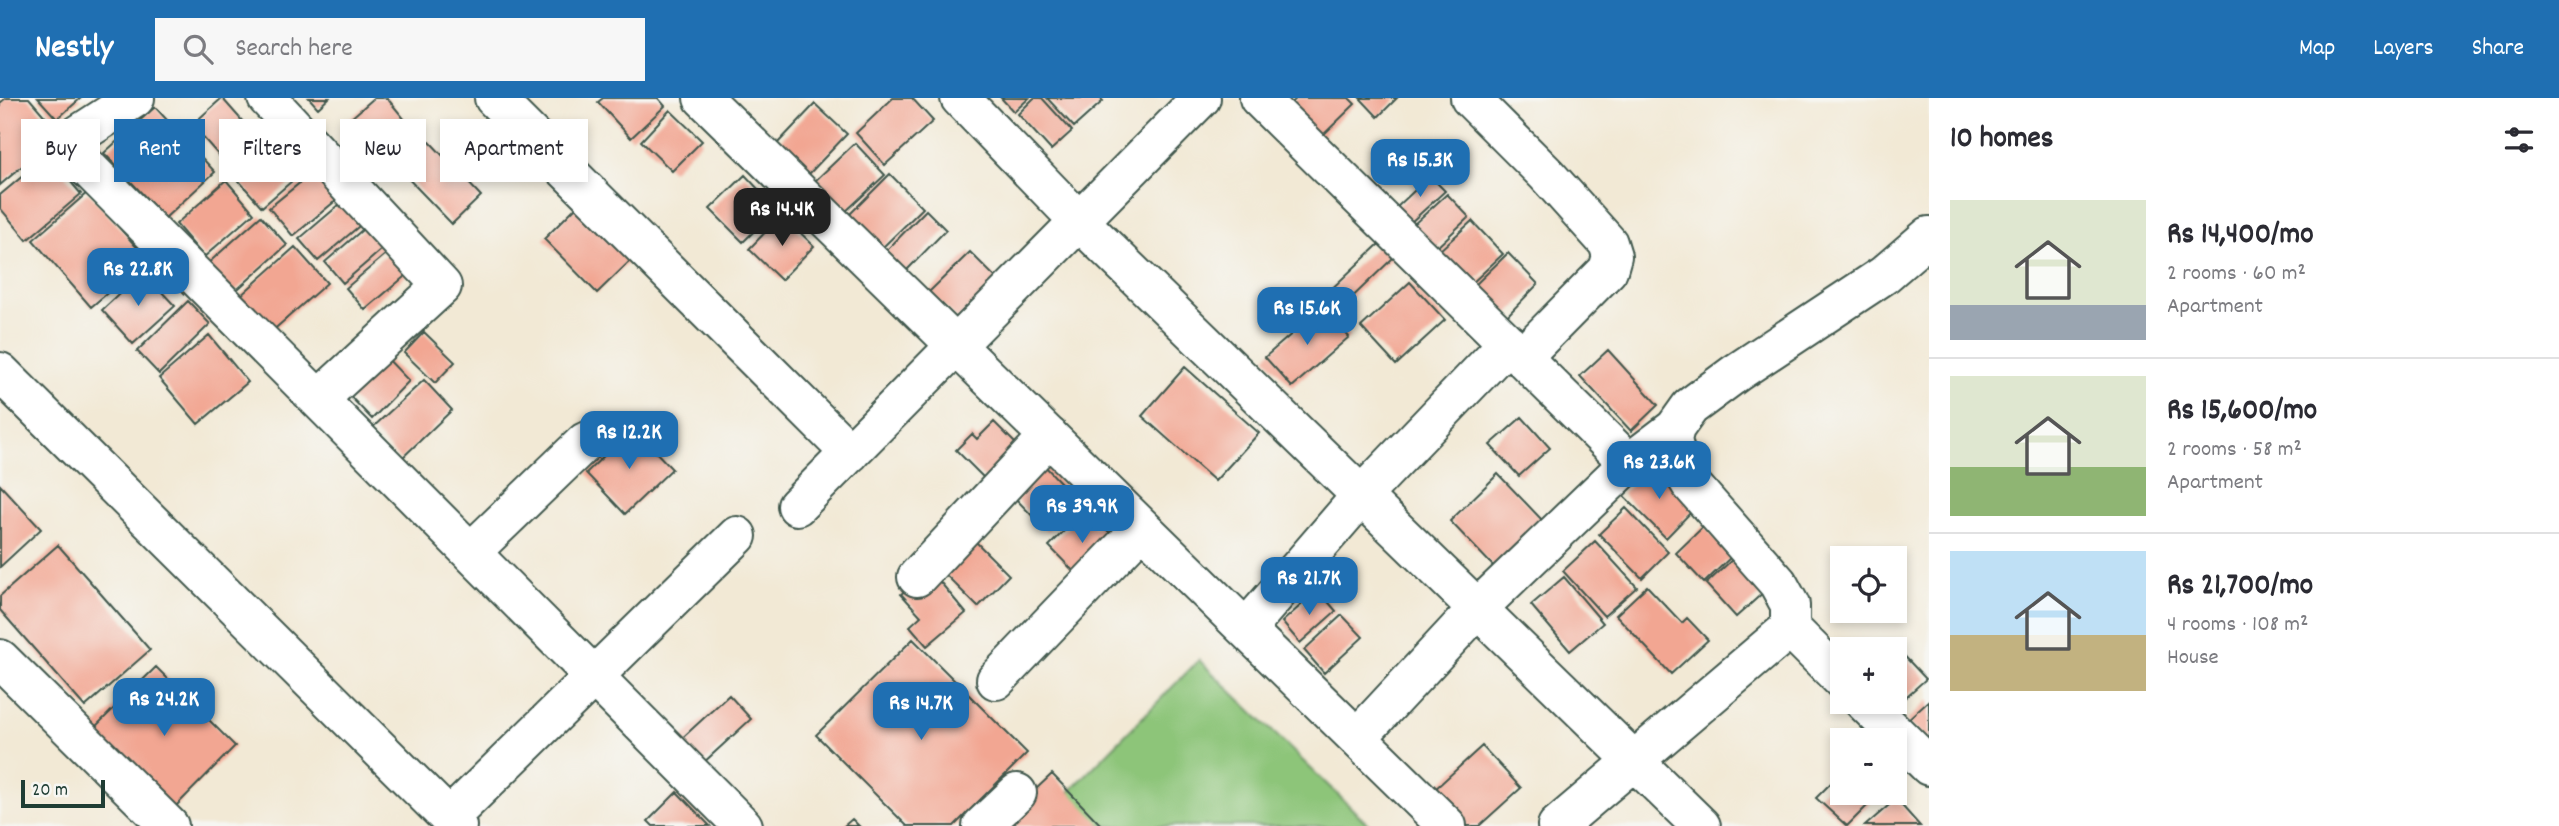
<!DOCTYPE html>
<meta charset="utf-8">
<style>
:root{--surface:#fff;--page:#f7f7f7;--text:#2b2b33;--muted:#7c7c81;--line:#e1e1e2;--accent:#1f6fb2}
body{margin:0;font-family:Dekko,sans-serif;background:var(--page);color:var(--text);height:100vh;display:flex;flex-direction:column;font-size:26px;white-space:nowrap}
*{box-sizing:border-box;margin:0}
p{font-size:23px;color:var(--muted)}
.icon{flex:none;width:38px;height:38px;fill:none;stroke:currentColor;stroke-width:2;stroke-linecap:round;stroke-linejoin:round}
.map{position:relative;flex:1;overflow:hidden}
.panel{display:flex;flex-direction:column;background:var(--surface);width:630px}
.panel>*{flex:none}
.top-card{position:absolute;left:21px;top:21px;width:665px;height:63px;display:flex;gap:14px}
.tools{position:absolute;left:1830px;top:448px;display:grid;gap:14px}
.tools a{display:grid;place-items:center;width:77px;height:77px;border-radius:0px;background:var(--surface);box-shadow:0 4px 10px #0003;font-size:35px}
.scale{position:absolute;left:21px;bottom:18px;width:84px;box-sizing:border-box;padding-left:7px;border:4px solid #1f3d34;border-top:0;font-size:19px;line-height:24px;white-space:nowrap;color:#1f3d34;-webkit-text-stroke:5px #f6f6f2;paint-order:stroke}
.price{position:absolute;translate:-50% -60px;padding:0 16px;border-radius:14px;background:var(--accent);color:#fff;font-size:23px;line-height:46px;filter:drop-shadow(0 2px 4px #0008)}
.price::after{content:'';position:absolute;left:50%;top:42px;width:21px;height:16px;margin-left:-10px;background:inherit;clip-path:polygon(0 0,100% 0,50% 100%)}
.price.active{background:#222;color:#fff}
ul{padding:0;list-style:none}
li{display:flex;align-items:center;gap:21px;height:175px;padding:0 21px}
li+li{border-top:2px solid var(--line)}
li span{display:grid;place-items:center;flex:none;width:196px;height:140px;border-radius:0px;color:#555}
li>.icon{margin-inline-start:auto}
span .icon{width:84px;height:84px;fill:#fffc;stroke-width:1}
li b{font-size:30px}
h2{display:flex;justify-content:space-between;align-items:center;height:84px;padding:0 21px;font-size:30px}
.tag{padding:0 24px;border-radius:0px;background:var(--surface);box-shadow:0 4px 10px #0003;font-size:24px;line-height:63px}
.tag.active{background:var(--accent);color:#fff}
header{display:flex;align-items:center;gap:42px;box-sizing:border-box;height:98px;padding:0 35px;background:var(--accent);color:#fff}
header strong{font-size:33px}
nav{display:flex;gap:38px;margin-inline-start:auto;font-size:24px}
.search{width:490px;height:63px;background:var(--page);display:flex;align-items:center;gap:18px;box-sizing:border-box;padding:0 24px;border-radius:0px;color:var(--muted);font-size:26px}
main{display:flex;flex:1;min-height:0}
.map>svg:first-child{display:block}
.green{fill:#8dc579;stroke:#568156;stroke-width:2}
.building{fill:#f2a692}
.lines{fill:none;stroke-linecap:round;stroke-linejoin:round}
.minor-casing{stroke:#3f574c;stroke-width:42}
.minor{stroke:#fff;stroke-width:38}
</style>
<header>
<strong>Nestly</strong>
<div class="search"><svg class="icon" aria-label="search" viewBox="0 0 24 24"><circle cx="10" cy="10" r="6"/><path d="M15 15l6 6"/></svg>Search here</div>
<nav><a>Map</a><a>Layers</a><a>Share</a></nav>
</header>
<main>
<div class="map">
<svg width="1929" height="728" viewBox="0 0 1929 728">
<rect width="100%" height="100%" fill="#f6f6f2"/>
<filter id="ink" filterUnits="userSpaceOnUse"><feTurbulence type="fractalNoise" baseFrequency=".0143" numOctaves="2"/><feDisplacementMap in="SourceGraphic" scale="14" xChannelSelector="R" yChannelSelector="G"/><feConvolveMatrix kernelMatrix="1 2 1 2 8 2 1 2 1" color-interpolation-filters="sRGB"/></filter>
<filter id="wash" filterUnits="userSpaceOnUse"><feTurbulence type="fractalNoise" baseFrequency=".00686" numOctaves="4" result="noise"/><feDisplacementMap in="SourceGraphic" scale="28" xChannelSelector="R" yChannelSelector="G"/><feGaussianBlur stdDeviation="1.57" result="paint"/><feColorMatrix in="noise" values="0 0 0 0 0 0 0 0 0 0 0 0 0 0 0 0 0 1.4 0 .05"/><feComposite in="paint" operator="in"/></filter>
<g filter="url(#wash)">
<rect width="100%" height="100%" fill="#f2e9d5"/>
<path class="green" d="M1199 562 1370 728H1096L1064 699Z"/>
<g id="blocks">
<path class="building" d="M6 0H29L60 36 0 87V5Z
M38 0H81L57 21Z
M222 0 259 42 229 69 192 27Z
M309 0H329L318 10Z
M374 0H387L405 22 366 56 342 28Z
M603 0H658L665 8 631 40 598 4Z
M893 0H912L933 23 885 67 856 35Z
M1001 0H1029L1014 14Z
M1034 0H1042L1072 33 1051 52 1018 16Z
M1047 0H1100L1103 3 1074 29Z
M1297 0H1349L1355 6 1319 41 1287 9Z
M1360 0H1397L1378 19Z
M815 6 847 36 807 78 775 48Z
M155 9 215 74 165 120 104 55Z
M670 12 702 43 672 73 641 43Z
M284 28 315 63 262 109 232 75Z
M429 43 481 98 452 126 399 71Z
M855 45 885 77 845 114 815 83Z
M48 57 81 96 27 142 0 110V97Z
M323 66 346 94 293 138 269 110Z
M890 76 923 110 882 150 849 117Z
M745 77 777 111 743 144 710 111Z
M1430 78 1445 93 1410 125 1396 110Z
M226 82 254 115 204 159 176 126Z
M88 94 147 161 91 209 33 142Z
M352 96 371 118 318 163 299 141Z
M1447 96 1469 119 1435 151 1413 127Z
M577 108 631 162 597 195 544 141Z
M926 112 946 132 905 174 884 155Z
M782 117 814 148 781 182 749 151Z
M261 118 287 147 231 197 205 168Z
M376 120 394 141 343 185 325 164Z
M1472 123 1503 156 1470 187 1439 153Z
M398 146 417 168 365 212 346 190Z
M1379 146 1393 160 1339 212 1325 197Z
M295 149 327 185 270 235 239 199Z
M970 154 998 182 958 222 929 194Z
M1508 155 1538 186 1504 221 1473 189Z
M143 174 175 208 133 246 102 212Z
M1410 184 1445 222 1396 267 1361 229Z
M188 203 210 226 159 276 137 253Z
M1323 209 1349 239 1292 289 1265 259Z
M424 234 455 264 435 285 404 255Z
M209 237 248 284 198 326 159 280Z
M1608 252 1658 307 1631 333 1580 278Z
M382 255 409 283 372 321 344 292Z
M1185 269 1259 335 1215 383 1142 318Z
M424 282 452 312 400 362 371 331Z
M1522 319 1550 350 1519 378 1490 347Z
M994 324 1024 354 991 387 956 352 972 336 977 341Z
M633 330 672 371 625 416 586 375Z
M1653 366 1696 409 1666 440 1622 396Z
M1044 367 1078 403 1047 433 1013 398Z
M1498 376 1543 423 1495 470 1450 423Z
M0 387 41 431 0 469Z
M1626 410 1668 454 1642 480 1599 436Z
M1081 416 1095 430 1100 425 1116 441 1081 481 1049 448Z
M1704 428 1732 458 1704 485 1676 455Z
M1595 443 1637 489 1604 518 1563 473Z
M976 444 1009 477 978 509 945 476Z
M58 447 150 552 85 609 0 512V498Z
M1734 460 1765 493 1736 519 1706 486Z
M936 479 966 515 927 548 910 528 921 518 901 496 918 482Z
M1564 479 1603 525 1570 553 1531 507Z
M1647 488 1682 525 1687 520 1708 542 1671 576 1616 517Z
M1318 492 1336 513 1300 545 1282 524Z
M1342 517 1363 539 1324 575 1304 552Z
M913 541 1027 655 954 728H907L816 637Z
M1895 548 1926 581 1889 614 1879 604H1895V551H1892Z
M156 569 235 648 172 712 92 632Z
M729 597 751 621 702 666 680 642Z
M1929 602V642L1906 623Z
M1482 648 1521 690 1479 728H1467L1434 692Z
M1843 673V695H1880L1847 728 1816 700Z
M1052 676 1102 728H997Z
M677 694 710 728H653L648 723Z
M1896 701 1920 728H1865Z
M852 721 859 728H844Z"/>
</g>
</g>
<g filter="url(#ink)">
<use href="#blocks" fill-opacity="0" stroke="#3f574c" stroke-width="2"/>
<g class="lines">
<defs>
<path id="minor" d="M135 0 64 46 743 728
M267 0 442 188 319 301
M494 0 850 355
M703 0 1447 728
M960 0 1079 123 1701 728
M1259 0 1629 365
M1470 0 1546 76 1608 145 1612 158 1608 172 1522 259
M0 274 457 728
M797 408 1201 0
M471 454 585 344
M917 479 1049 338
M1790 530 1843 583
M1246 531 1361 398 1508 245
M0 561 169 728
M996 582 1142 430
M1864 604 1929 668
M1357 640 1478 510 1629 365 1675 330 1690 309 1736 275 1884 177 1929 138
M449 720 737 438
M982 728 1017 695
M1557 728 1790 530V507L1778 485 1690 385 1678 365 1672 342 1675 330"/>
</defs>
<use href="#minor" class="minor-casing"/>
<use href="#minor" class="minor"/>
</g>
</g>
</svg>
<div class="tools">
<a><svg class="icon" aria-label="locate" viewBox="0 0 24 24"><circle cx="12" cy="12" r="6"/><path d="M12 2v4M12 18v4M2 12h4M18 12h4"/></svg></a>
<a>+</a>
<a>−</a>
</div>
<div class="scale">20 m</div>
<b class="price" style="left:1420px;top:101px">Rs 15.3K</b>
<b class="price active" style="left:782px;top:150px">Rs 14.4K</b>
<b class="price" style="left:138px;top:210px">Rs 22.8K</b>
<b class="price" style="left:1307px;top:249px">Rs 15.6K</b>
<b class="price" style="left:629px;top:373px">Rs 12.2K</b>
<b class="price" style="left:1659px;top:403px">Rs 23.6K</b>
<b class="price" style="left:1082px;top:447px">Rs 39.9K</b>
<b class="price" style="left:1309px;top:519px">Rs 21.7K</b>
<b class="price" style="left:164px;top:640px">Rs 24.2K</b>
<b class="price" style="left:921px;top:644px">Rs 14.7K</b>
<div class="top-card">
<a class="tag">Buy</a>
<a class="tag active">Rent</a>
<a class="tag">Filters</a>
<a class="tag">New</a>
<a class="tag">Apartment</a>
</div>
</div>
<section class="panel">
<h2>10 homes<svg class="icon" aria-label="filters" viewBox="0 0 24 24"><path d="M4 7h16M4 17h16"/><circle cx="9" cy="7" r="2"/><circle cx="15" cy="17" r="2"/></svg></h2>
<ul>
<li><span style="background:linear-gradient(#dfe7d0 75%,#9aa5b1 0)"><svg class="icon" aria-label="home" viewBox="0 0 24 24"><path d="M3 11l9-7 9 7M6 9v11h12V9"/></svg></span><div><b>Rs 14,400/mo</b><p>2 rooms · 60 m²</p><p>Apartment</p></div></li>
<li><span style="background:linear-gradient(#dfe7d0 65%,#8fb573 0)"><svg class="icon" aria-label="home" viewBox="0 0 24 24"><path d="M3 11l9-7 9 7M6 9v11h12V9"/></svg></span><div><b>Rs 15,600/mo</b><p>2 rooms · 58 m²</p><p>Apartment</p></div></li>
<li><span style="background:linear-gradient(#bfe0f5 60%,#c2b280 0)"><svg class="icon" aria-label="home" viewBox="0 0 24 24"><path d="M3 11l9-7 9 7M6 9v11h12V9"/></svg></span><div><b>Rs 21,700/mo</b><p>4 rooms · 108 m²</p><p>House</p></div></li>
</ul>
</section>
</main>
